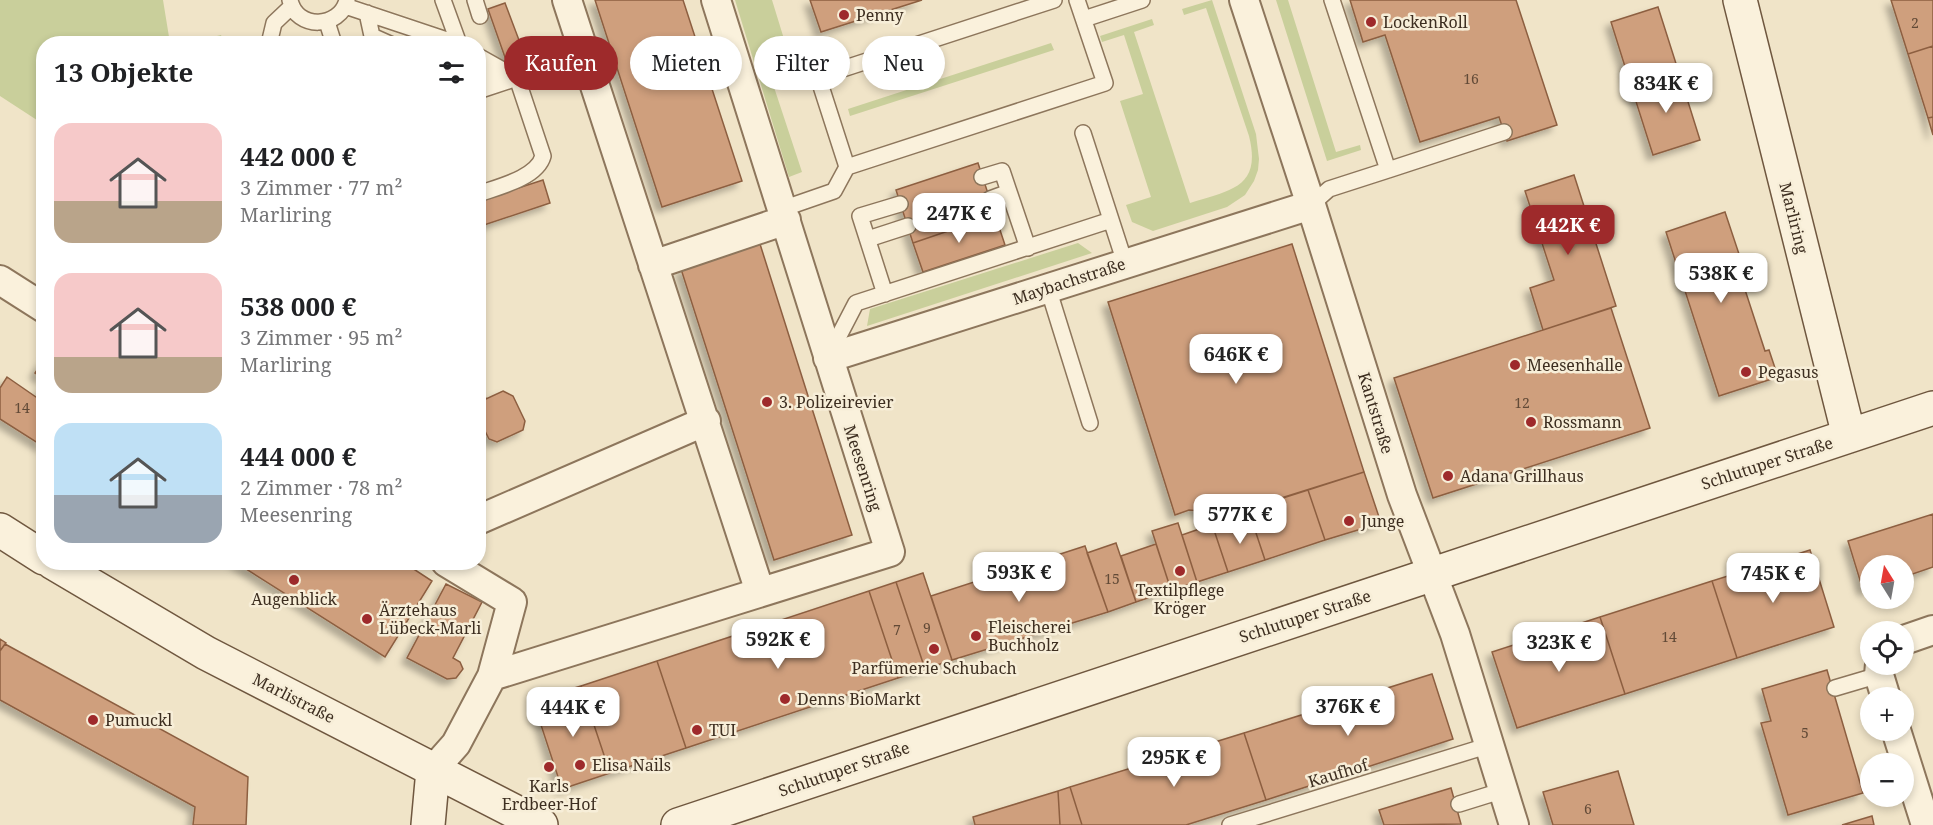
<!DOCTYPE html>
<html lang="de">
<meta charset="utf-8">
<style>
:root{--surface:#fff;--page:#f2f2f2;--text:#202124;--muted:#757577;--accent:#9e2a2b}
body{margin:0;font-family:"Noto Serif",serif;background:var(--page);color:var(--text);height:100vh;display:flex;flex-direction:column;font-size:22px;white-space:nowrap}
*{box-sizing:border-box;margin:0}
p{font-size:20px;color:var(--muted)}
.icon{flex:none;width:33px;height:33px;fill:none;stroke:currentColor;stroke-width:2;stroke-linecap:round;stroke-linejoin:round}
.map{position:relative;flex:1;overflow:hidden}
.side{position:absolute;left:36px;top:36px;width:450px;height:534px;display:flex;flex-direction:column;background:var(--surface);border-radius:24px;box-shadow:0 3px 9px #0003}
.side>*{flex:none}
.guide{position:absolute;left:504px;top:36px;width:570px;height:54px;display:flex;gap:12px}
.needle{width:39px;rotate:349deg}
.controls{position:absolute;left:1860px;top:555px;display:grid;gap:12px}
.controls a{display:grid;place-items:center;width:54px;height:54px;border-radius:50%;background:var(--surface);box-shadow:0 3px 9px #0003;font-size:30px}
.price{position:absolute;translate:-50% -51px;padding:0 14px;border-radius:12px;background:#fff;color:#222;font-size:20px;line-height:39px;filter:drop-shadow(0 2px 3px #0008)}
.price::after{content:'';position:absolute;left:50%;top:36px;width:18px;height:14px;margin-left:-9px;background:inherit;clip-path:polygon(0 0,100% 0,50% 100%)}
.price.current{background:var(--accent);color:#fff}
ul{padding:0;list-style:none}
li{display:flex;align-items:center;gap:18px;height:150px;padding:0 18px}
li span{display:grid;place-items:center;flex:none;width:168px;height:120px;border-radius:18px;color:#555}
li>.icon{margin-inline-start:auto}
span .icon{width:72px;height:72px;fill:#fffc;stroke-width:1}
li b{font-size:26px}
h2{display:flex;justify-content:space-between;align-items:center;height:72px;padding:0 18px;font-size:26px}
.tag{padding:0 21px;border-radius:27px;background:var(--surface);box-shadow:0 3px 9px #0003;font-size:21px;line-height:54px}
.tag.current{background:var(--accent);color:#fff}
.map>svg:first-child{display:block}
.green{fill:#c9cf9b}
.building{fill:#cf9f7d;stroke:#8d5f41;stroke-width:1.5;filter:url(#shadow)}
.lines{fill:none;stroke-linecap:round;stroke-linejoin:round}
.lane-casing{stroke:#8d765c;stroke-width:18}
.street-casing{stroke:#8d765c;stroke-width:32}
.secondary-casing{stroke:#6f573f;stroke-width:36}
.lane{stroke:#faf1dc;stroke-width:15}
.street{stroke:#faf1dc;stroke-width:28}
.secondary{stroke:#faf1dc;stroke-width:33}
.poi-dot{fill:#9e2a2b;stroke:#f7eed8;stroke-width:2}
.labels{text-anchor:middle;stroke-width:5;stroke-linejoin:round;paint-order:stroke}
.number-label{font-size:14px;fill:#624a37}
.poi-label{font-size:16px;fill:#3d2e20;stroke:#f7eed8;text-anchor:start}
.street-label{font-size:16px;fill:#3d2e20;stroke:#f7eed8}
</style>
<div class="map">
<svg width="1933" height="825" viewBox="0 0 1933 825">
<defs>
<filter id="shadow"><feDropShadow dx="-5.5" dy="5.5" stdDeviation="3" flood-color="#0004"/></filter>
</defs>
<rect width="100%" height="100%" fill="#f0e4c8"/>
<path class="green" d="M0 0H163L170 43 44 44 43 124 0 96Z
M735 0H772L792 65 769 72 802 172 789 177Z
M1212 0 1256 134 1259 159 1258 170 1254 181 1245 195 1227 207 1153 231 1132 222 1126 205 1151 197 1120 101 1143 94 1124 35 1102 42 1100 36 1152 19 1154 25 1134 32 1190 203C1230 190 1262 188 1249 136L1206 8 1184 15 1182 9Z
M1276 0H1288L1336 152 1360 145 1361 150 1327 161Z
M221 35 224 43H189Z
M1051 43 1054 50 850 116 848 109Z
M1078 243 1092 253 867 326 870 309Z"/>
<path class="building" d="M595 0H683L742 181 662 207Z
M810 0H922L821 32Z
M1350 0H1516L1557 125 1507 141 1499 117 1420 142 1385 35 1363 42Z
M1891 0H1933V46L1908 54Z
M505 3 525 56 507 63 488 9Z
M1658 7 1679 73 1632 89 1611 22Z
M1933 46V117L1928 118 1908 54Z
M1679 73 1700 140 1653 155 1632 89Z
M1933 117V135L1928 118Z
M978 163 995 215 913 243 896 190Z
M1574 175 1616 306 1543 330 1530 288 1554 280 1525 191Z
M543 180 550 203 478 227V201Z
M1725 212 1739 254 1734 256 1765 351 1769 350 1778 377 1719 396 1666 232Z
M995 215 1005 245 923 272 913 243Z
M760 244 852 535 774 560 681 269Z
M1292 244 1364 472 1230 514 1189 510 1175 515 1108 302Z
M1611 308 1650 428 1433 498 1394 378Z
M44 359V379L35 373Z
M7 377 36 397 44 386V447L0 419V388Z
M503 391 513 396 525 421 523 430 497 442 489 439 484 429 478 433V392L484 393 486 399Z
M1364 472 1381 523 1325 540 1308 490Z
M1308 490 1325 540 1265 560 1248 509Z
M1933 514V567L1904 577V566H1870V587L1863 590 1848 541Z
M1251 518 1265 560 1228 572 1214 530Z
M1178 523 1197 582 1171 590 1152 531Z
M1205 527 1207 532 1214 530 1228 572 1197 582 1182 535Z
M1116 543 1136 602 1108 612 1087 553Z
M1156 544 1171 590 1136 602 1121 556Z
M1085 546 1108 612 952 660 931 596Z
M1810 550 1834 627 1737 658 1712 581Z
M235 562H403L432 581 385 657Z
M923 573 952 660 925 669 896 582Z
M1712 581 1737 658 1625 694 1600 617Z
M896 582 925 669 898 678 869 591Z
M446 584 482 602 453 658 460 662 463 669 456 678 447 679 407 658Z
M869 591 898 678 686 748 657 661Z
M1600 617 1625 694 1517 728 1492 652Z
M0 639 6 643 0 651Z
M5 644 248 777 246 825H193L195 807 0 700V651Z
M657 661 686 748 610 773 581 686Z
M1827 670 1863 793 1788 815 1761 723 1771 721 1762 689Z
M1432 674 1453 739 1266 800 1244 733Z
M581 686 610 773 562 789 540 722 548 719 541 698Z
M1244 733 1266 800 1186 825H1082L1070 787Z
M1618 771 1634 825H1553L1543 792Z
M1070 787 1082 825H1060L1058 791Z
M1451 788 1461 824 1384 825 1379 810Z
M1058 791 1060 825H975L973 817Z
M1872 816 1874 825H1842Z"/>
<g class="lines">
<defs>
<path id="lane" d="M290 0C296 30 340 29 347 0
M443 0 459 44
M475 0 480 16
M1054 0 818 77 847 167 1105 83 1077 0
M345 6 459 44
M367 13 372 36 390 44
M1084 19 1142 0
M327 22 334 44
M269 44 274 23 292 6
M478 56 517 78 543 156C537 178 498 187 478 194
M478 75 499 69
M478 91 517 78
M1083 133 1125 263
M1388 170 1504 132
M982 177 1002 171 1028 248
M990 199 1009 192
M1311 205 1329 189 1388 170 1332 0
M782 209 834 191 847 167
M868 239 908 226
M1048 288 1090 423
M885 294 860 216 900 204
M829 355 856 303 1111 220
M1835 688 1879 675
M1459 804 1504 790
M1230 825 1490 745"/>
<path id="street" d="M567 0 760 592
M1244 0 1311 205 1402 495 1455 634 1514 825
M653 265 786 220
M0 280 44 308
M828 358 1311 205
M478 520 706 421
M1904 640 1933 630
M1880 664 1879 675 1886 698
M492 676 890 552 716 0
M1896 730 1926 825
M433 770 456 744 492 676 512 602 446 562"/>
<path id="secondary" d="M1740 0 1849 436
M0 530 44 558
M52 562 206 653 541 825
M428 825 433 770
M678 825 1933 408"/>
</defs>
<use href="#lane" class="lane-casing"/>
<use href="#street" class="street-casing"/>
<use href="#secondary" class="secondary-casing"/>
<use href="#lane" class="lane"/>
<use href="#street" class="street"/>
<use href="#secondary" class="secondary"/>
</g>
<g class="poi-dot">
<circle cx="844" cy="15" r="6"/>
<circle cx="1371" cy="22" r="6"/>
<circle cx="1515" cy="365" r="6"/>
<circle cx="1746" cy="372" r="6"/>
<circle cx="767" cy="402" r="6"/>
<circle cx="1531" cy="422" r="6"/>
<circle cx="1448" cy="476" r="6"/>
<circle cx="1349" cy="521" r="6"/>
<circle cx="1180" cy="571" r="6"/>
<circle cx="294" cy="580" r="6"/>
<circle cx="367" cy="619" r="6"/>
<circle cx="976" cy="636" r="6"/>
<circle cx="934" cy="649" r="6"/>
<circle cx="785" cy="699" r="6"/>
<circle cx="93" cy="720" r="6"/>
<circle cx="697" cy="730" r="6"/>
<circle cx="580" cy="765" r="6"/>
<circle cx="549" cy="767" r="6"/>
</g>
<g class="labels">
<g class="number-label">
<text x="1915" y="28">2</text>
<text x="1471" y="84">16</text>
<text x="1522" y="408">12</text>
<text x="22" y="413">14</text>
<text x="1112" y="584">15</text>
<text x="927" y="633">9</text>
<text x="897" y="635">7</text>
<text x="1669" y="642">14</text>
<text x="1805" y="738">5</text>
<text x="1588" y="814">6</text>
</g>
<g class="poi-label">
<text x="856" y="21">Penny</text>
<text x="1383" y="28">LockenRoll</text>
<text x="1527" y="371">Meesenhalle</text>
<text x="1758" y="378">Pegasus</text>
<text x="779" y="408">3. Polizeirevier</text>
<text x="1543" y="428">Rossmann</text>
<text x="1460" y="482">Adana Grillhaus</text>
<text x="1361" y="527">Junge</text>
<text x="1180" y="596" text-anchor="middle">Textilpflege<tspan x="1180" dy="18">Kröger</tspan></text>
<text x="294" y="605" text-anchor="middle">Augenblick</text>
<text x="379" y="616">Ärztehaus<tspan x="379" dy="18">Lübeck-Marli</tspan></text>
<text x="988" y="633">Fleischerei<tspan x="988" dy="18">Buchholz</tspan></text>
<text x="934" y="674" text-anchor="middle">Parfümerie Schubach</text>
<text x="797" y="705">Denns BioMarkt</text>
<text x="105" y="726">Pumuckl</text>
<text x="709" y="736">TUI</text>
<text x="592" y="771">Elisa Nails</text>
<text x="549" y="792" text-anchor="middle">Karls<tspan x="549" dy="18">Erdbeer-Hof</tspan></text>
</g>
<g class="street-label">
<text transform="translate(1794 218) rotate(76)" y="6">Marliring</text>
<text transform="translate(1069 281) rotate(-18)" y="6">Maybachstraße</text>
<text transform="translate(1376 413) rotate(73)" y="6">Kantstraße</text>
<text transform="translate(1767 463) rotate(-18)" y="6">Schlutuper Straße</text>
<text transform="translate(863 468) rotate(72)" y="6">Meesenring</text>
<text transform="translate(1305 616) rotate(-18)" y="6">Schlutuper Straße</text>
<text transform="translate(294 698) rotate(27)" y="6">Marlistraße</text>
<text transform="translate(844 769) rotate(-19)" y="6">Schlutuper Straße</text>
<text transform="translate(1338 773) rotate(-17)" y="6">Kaufhof</text>
</g>
</g>
</svg>
<div class="controls">
<a><svg class="needle" viewBox="-14 -14 28 28"><path d="M0-13l5 13h-10z" fill="#e53935"/><path d="M0 13l5-13h-10z" fill="#757577"/></svg></a>
<a><svg class="icon" aria-label="locate" viewBox="0 0 24 24"><circle cx="12" cy="12" r="6"/><path d="M12 2v4M12 18v4M2 12h4M18 12h4"/></svg></a>
<a>+</a>
<a>−</a>
</div>
<b class="price" style="left:1666px;top:114px">834K €</b>
<b class="price" style="left:959px;top:244px">247K €</b>
<b class="price current" style="left:1568px;top:256px">442K €</b>
<b class="price" style="left:1721px;top:304px">538K €</b>
<b class="price" style="left:1236px;top:385px">646K €</b>
<b class="price" style="left:1240px;top:545px">577K €</b>
<b class="price" style="left:1019px;top:603px">593K €</b>
<b class="price" style="left:1773px;top:604px">745K €</b>
<b class="price" style="left:778px;top:670px">592K €</b>
<b class="price" style="left:1559px;top:673px">323K €</b>
<b class="price" style="left:1348px;top:737px">376K €</b>
<b class="price" style="left:573px;top:738px">444K €</b>
<b class="price" style="left:1174px;top:788px">295K €</b>
<div class="guide">
<a class="tag current">Kaufen</a>
<a class="tag">Mieten</a>
<a class="tag">Filter</a>
<a class="tag">Neu</a>
</div>
<section class="side">
<h2>13 Objekte<svg class="icon" aria-label="filters" viewBox="0 0 24 24"><path d="M4 7h16M4 17h16"/><circle cx="9" cy="7" r="2"/><circle cx="15" cy="17" r="2"/></svg></h2>
<ul>
<li><span style="background:linear-gradient(#f6c9c9 65%,#b9a48a 0)"><svg class="icon" aria-label="home" viewBox="0 0 24 24"><path d="M3 11l9-7 9 7M6 9v11h12V9"/></svg></span><div><b>442 000 €</b><p>3 Zimmer · 77 m²</p><p>Marliring</p></div></li>
<li><span style="background:linear-gradient(#f6c9c9 70%,#b9a48a 0)"><svg class="icon" aria-label="home" viewBox="0 0 24 24"><path d="M3 11l9-7 9 7M6 9v11h12V9"/></svg></span><div><b>538 000 €</b><p>3 Zimmer · 95 m²</p><p>Marliring</p></div></li>
<li><span style="background:linear-gradient(#bfe0f5 60%,#9aa5b1 0)"><svg class="icon" aria-label="home" viewBox="0 0 24 24"><path d="M3 11l9-7 9 7M6 9v11h12V9"/></svg></span><div><b>444 000 €</b><p>2 Zimmer · 78 m²</p><p>Meesenring</p></div></li>
</ul>
</section>
</div>
